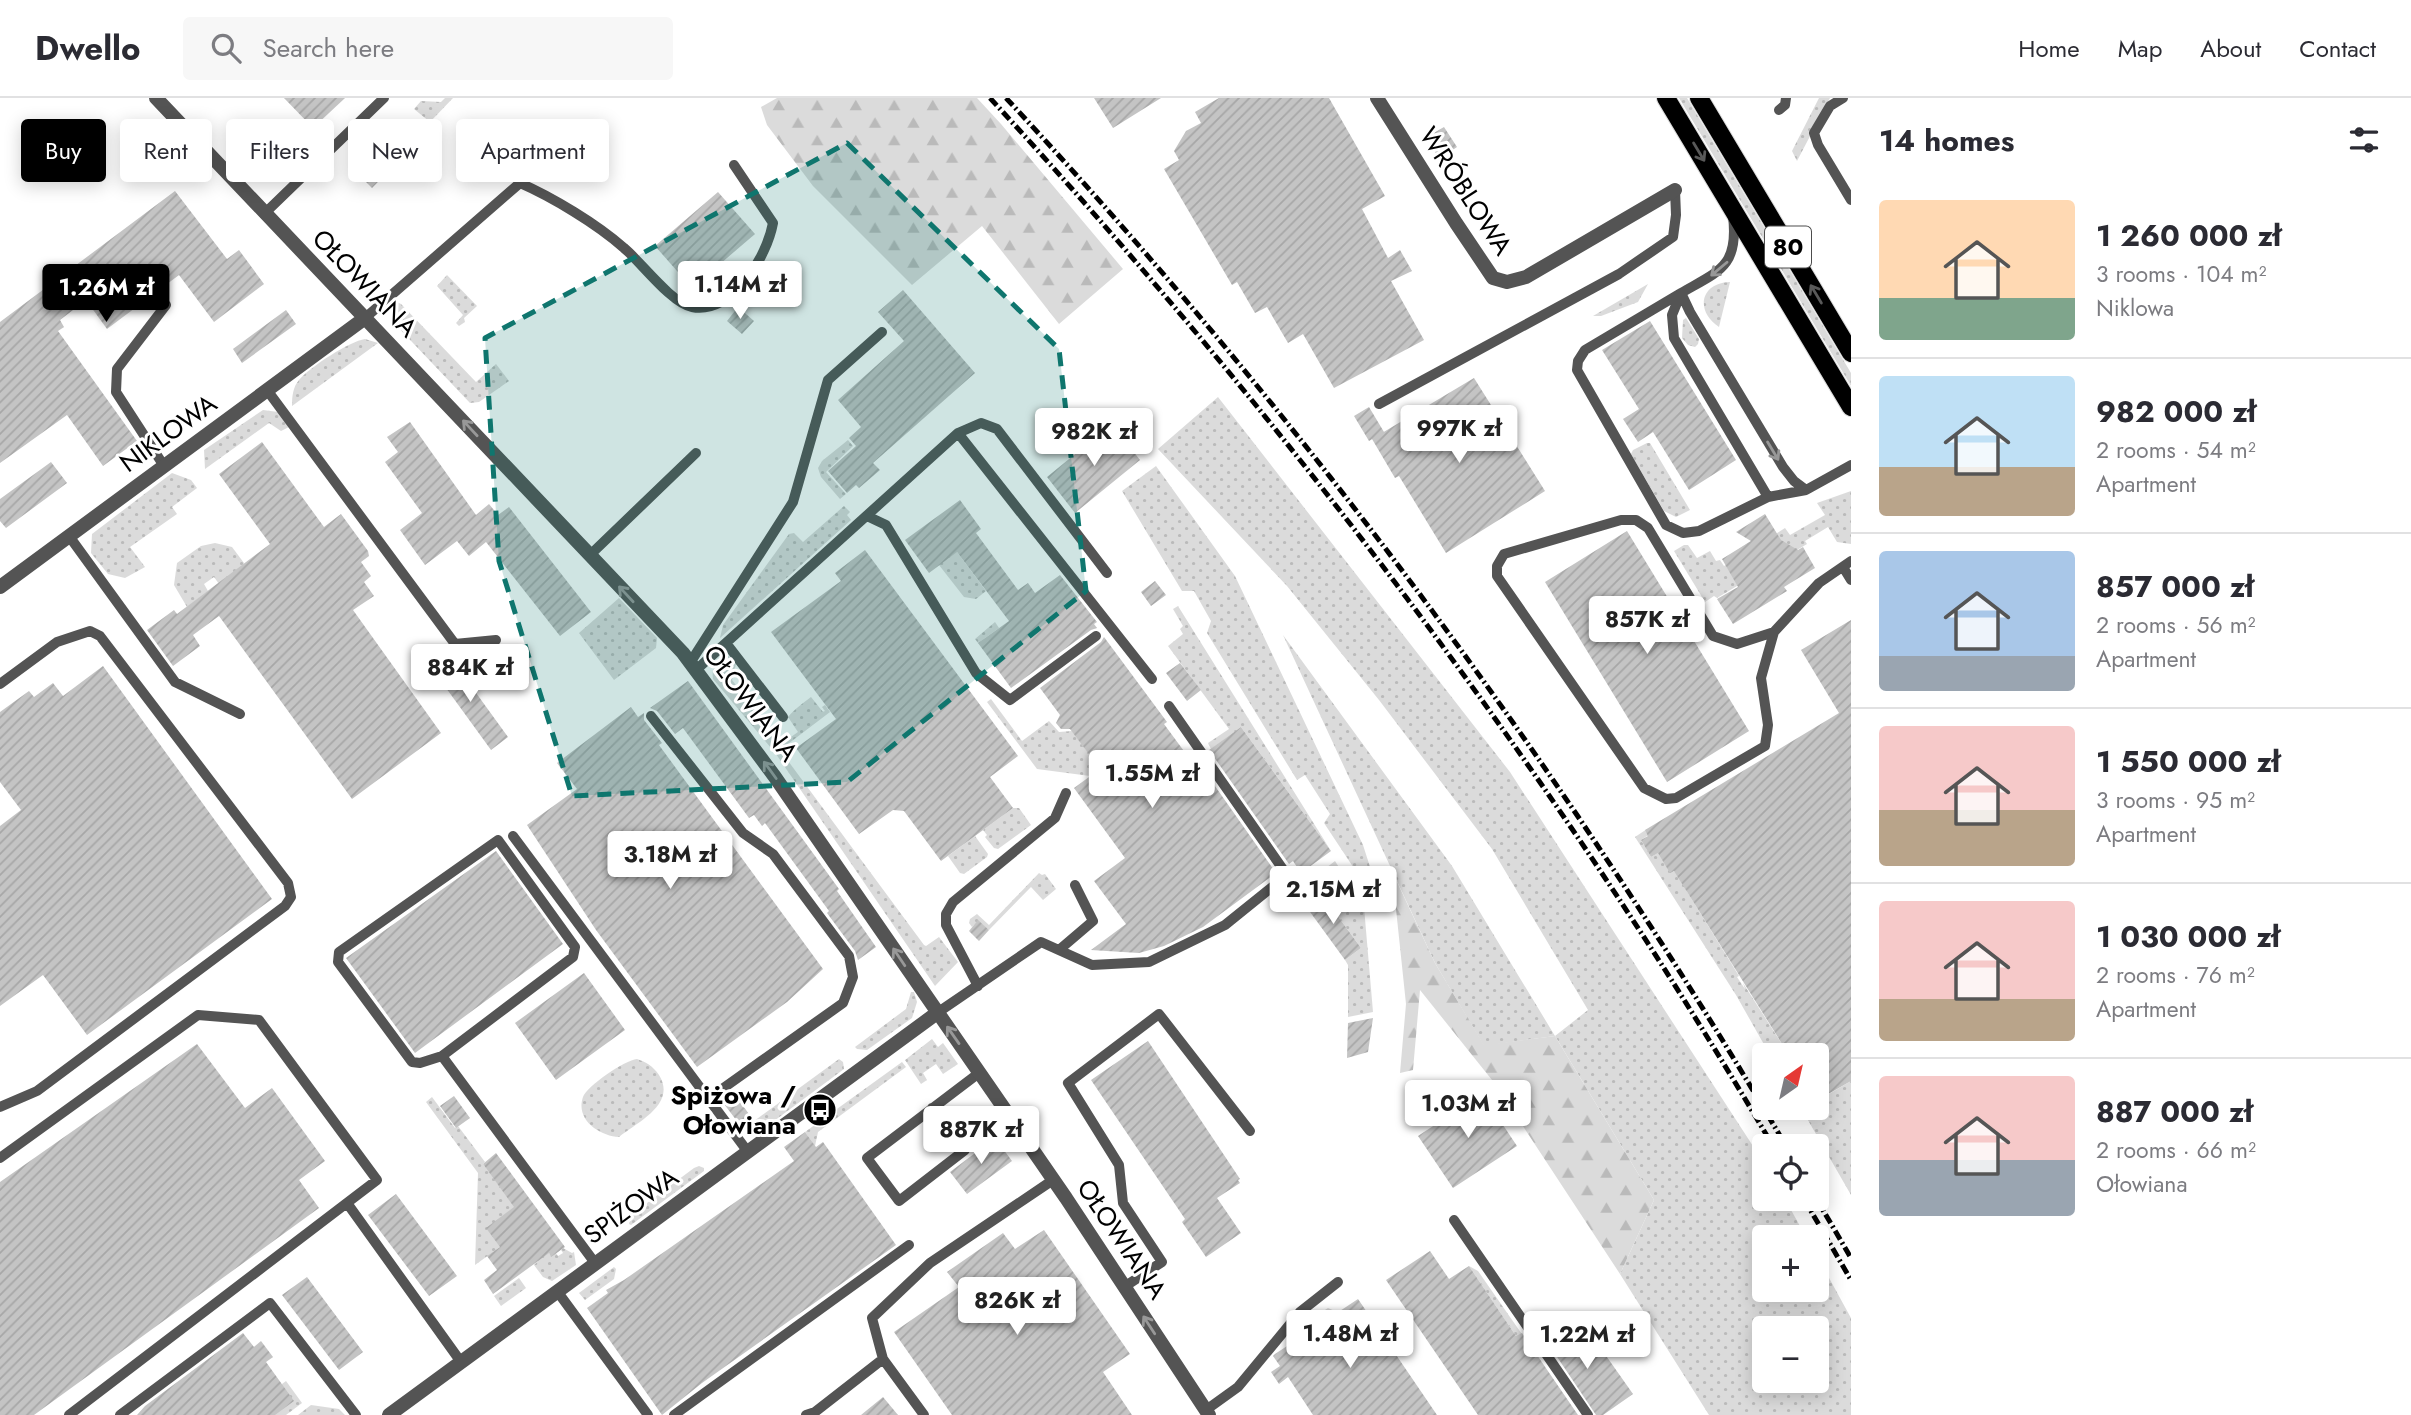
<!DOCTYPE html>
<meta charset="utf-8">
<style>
:root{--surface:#fff;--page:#f7f7f7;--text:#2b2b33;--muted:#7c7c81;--line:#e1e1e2;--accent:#000}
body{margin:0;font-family:Jost,sans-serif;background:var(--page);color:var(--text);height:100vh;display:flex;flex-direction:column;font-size:26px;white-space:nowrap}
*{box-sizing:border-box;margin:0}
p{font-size:23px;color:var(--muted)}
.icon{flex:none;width:38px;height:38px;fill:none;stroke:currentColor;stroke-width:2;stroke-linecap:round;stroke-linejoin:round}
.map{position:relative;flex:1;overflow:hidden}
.drawer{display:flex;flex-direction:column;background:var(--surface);width:560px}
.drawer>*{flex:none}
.top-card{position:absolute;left:21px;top:21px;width:665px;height:63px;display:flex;gap:14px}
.needle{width:46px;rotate:34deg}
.tools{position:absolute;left:1752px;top:945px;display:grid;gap:14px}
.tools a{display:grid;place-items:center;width:77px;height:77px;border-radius:7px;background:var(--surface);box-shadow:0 4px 18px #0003;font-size:35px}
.price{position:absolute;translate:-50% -60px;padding:0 16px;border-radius:7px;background:#fff;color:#222;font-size:23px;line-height:46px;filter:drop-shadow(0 2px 4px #0008)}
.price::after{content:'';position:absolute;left:50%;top:42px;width:21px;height:16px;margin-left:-10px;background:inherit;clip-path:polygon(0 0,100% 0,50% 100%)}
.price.on{background:var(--accent);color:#fff}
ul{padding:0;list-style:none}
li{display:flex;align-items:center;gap:21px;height:175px;padding:0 28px}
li+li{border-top:2px solid var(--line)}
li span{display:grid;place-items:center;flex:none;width:196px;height:140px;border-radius:7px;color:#555}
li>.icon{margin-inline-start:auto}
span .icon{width:84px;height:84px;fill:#fffc;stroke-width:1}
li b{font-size:30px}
h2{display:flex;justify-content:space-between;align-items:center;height:84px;padding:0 28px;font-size:30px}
.chip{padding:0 24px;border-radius:7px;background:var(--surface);box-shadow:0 4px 18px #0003;font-size:24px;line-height:63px}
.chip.on{background:var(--accent);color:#fff}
header{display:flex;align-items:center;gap:42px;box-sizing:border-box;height:98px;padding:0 35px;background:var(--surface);border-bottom:2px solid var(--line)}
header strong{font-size:33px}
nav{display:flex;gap:38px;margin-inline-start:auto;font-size:24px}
.search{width:490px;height:63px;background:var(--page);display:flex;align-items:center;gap:18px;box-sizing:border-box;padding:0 24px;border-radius:7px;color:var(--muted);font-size:26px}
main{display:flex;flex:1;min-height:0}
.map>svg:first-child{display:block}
.grass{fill:url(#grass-dots);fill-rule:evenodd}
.forest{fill:url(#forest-firs)}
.building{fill:url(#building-hatch)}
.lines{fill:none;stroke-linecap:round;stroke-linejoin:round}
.primary-casing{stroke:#dbdbdb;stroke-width:20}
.lane{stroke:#545454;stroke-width:10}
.street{stroke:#545454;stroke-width:14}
.primary{stroke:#000;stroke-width:18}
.rail{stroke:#000;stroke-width:5;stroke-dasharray:10 3.5 2 3.5;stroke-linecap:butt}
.oneway{stroke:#595959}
.oneway2{stroke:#989898}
.marked{fill:#0f766e;fill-opacity:0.2;stroke:#0f766e;stroke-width:5;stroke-dasharray:14 9;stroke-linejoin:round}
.labels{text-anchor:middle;stroke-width:6;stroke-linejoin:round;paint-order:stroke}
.shield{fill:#fff;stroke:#4c4c4c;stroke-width:2}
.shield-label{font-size:24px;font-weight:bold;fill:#000}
.street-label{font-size:26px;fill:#000;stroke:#fff}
.poi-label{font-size:26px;font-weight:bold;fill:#000;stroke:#fff;text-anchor:end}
</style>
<header>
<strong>Dwello</strong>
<div class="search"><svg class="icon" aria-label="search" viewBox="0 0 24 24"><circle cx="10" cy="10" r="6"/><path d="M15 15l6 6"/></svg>Search here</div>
<nav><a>Home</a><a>Map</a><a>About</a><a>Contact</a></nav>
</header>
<main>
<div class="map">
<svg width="1851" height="1317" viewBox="0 0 1851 1317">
<defs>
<pattern id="grass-dots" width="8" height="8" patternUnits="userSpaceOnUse" patternTransform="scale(1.75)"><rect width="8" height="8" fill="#dbdbdb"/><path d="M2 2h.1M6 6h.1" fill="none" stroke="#bababa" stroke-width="1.8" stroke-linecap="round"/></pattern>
<pattern id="forest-firs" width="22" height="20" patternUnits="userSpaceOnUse" patternTransform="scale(1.75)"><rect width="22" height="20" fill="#dbdbdb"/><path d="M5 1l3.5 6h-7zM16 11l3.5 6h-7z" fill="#bababa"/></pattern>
<pattern id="building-hatch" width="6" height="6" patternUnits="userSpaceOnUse" patternTransform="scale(1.75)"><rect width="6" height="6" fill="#c4c4c4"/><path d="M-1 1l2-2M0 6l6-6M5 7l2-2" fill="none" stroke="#a7a7a7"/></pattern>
</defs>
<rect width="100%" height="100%" fill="#fff"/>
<path class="grass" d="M445 0H453L430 24 414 11 421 3 441 4Z
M1679 0H1687L1851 275V288Z
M1819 0H1830L1797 63 1792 53Z
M447 177 477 208 464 220 465 224 459 228 456 225 463 217 437 188Z
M1730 184 1729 188 1719 229C1695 213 1700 185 1730 184Z
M1648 186 1638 204 1601 218H1593Z
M395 203 401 206 476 284 496 266 509 283 479 304 470 305 394 225Z
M1686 220 1699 241 1698 246 1695 249 1688 247 1682 240 1683 222Z
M365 241 378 245 292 308C292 298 293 289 299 282 310 269 350 243 365 241Z
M1218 299 1510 674 1764 1065V1101H1785L1806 1139H1764V1192H1816L1817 1158 1851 1220V1317H1709L1620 1176 1654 1102 1555 938 1484 948 1435 865 1283 537 1452 768 1555 938 1588 912 1492 751 1379 602 1287 488 1158 351ZM1764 1230H1816V1283H1764Z
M263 312 278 314 289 329 281 333 269 325 205 371 204 352Z
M848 342 853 348 826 374 846 396 840 401 821 379 818 370 822 363Z
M1647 345H1650L1690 412 1676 419 1664 413 1631 356 1633 352Z
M1156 368 1235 478 1363 747 1378 794 1369 793 1324 725 1330 716 1305 677 1297 682 1207 535 1211 523 1194 493H1182L1122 393Z
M172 375 191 382 197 390 172 409 177 416 130 449 145 469 125 480 108 476 91 455 92 436Z
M1851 393V446L1837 444 1828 429 1805 443 1807 446 1717 500 1714 498 1705 504 1674 453 1684 447H1688L1697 460 1710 453 1716 463 1720 462 1724 468 1739 459 1736 453 1751 443 1758 447 1785 430 1790 437 1825 417 1817 405Z
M844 408 850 414 847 417 851 422 720 540 723 527 789 436 794 435 803 444Z
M215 445 232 449 244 465 243 468 219 486 214 479 204 486 208 493 187 509 174 487 177 465 201 448Z
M954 450 986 493 976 501 964 499 939 467Z
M619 500 657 540 656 550 614 582 579 535Z
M1178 508 1331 753 1241 629 1211 651 1208 645 1229 631 1168 548 1183 536 1180 531 1183 528 1173 511Z
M995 524 999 530 978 545 975 541Z
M729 558 736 566 732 582 781 646 798 634 788 619C796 610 802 606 811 599L823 614 825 613 822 609 825 607 830 614 780 652 924 847 926 848 939 839 958 864 935 888 776 656 713 581C711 570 717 559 729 558Z
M991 601 1022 643 1049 623 1059 634 1072 633 1100 671 1090 678 1037 671 987 604Z
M1851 668 1737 761 1686 792 1739 878 1737 879 1745 891 1743 885 1789 957H1770L1736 897 1635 739 1647 731 1650 736 1641 742 1651 759 1661 753 1674 774Z
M1013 710H1019L1031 727 998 751 994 750 985 739 987 737 983 732Z
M975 738 988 756 987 759 964 776 960 775 948 758Z
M1335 763 1364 809 1373 914 1348 919V867L1345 862 1361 850 1321 795 1305 807 1295 794Z
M1039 775 1042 777 1045 776 1056 791 1043 802 1031 789 989 832 978 823 972 829 969 825 970 821 977 816 989 827Z
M911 894H914L917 904 912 920 867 952 857 951 855 949 906 911Z
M932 941 938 949 943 945 958 966 943 976 936 966 923 975 927 982 921 986 905 962Z
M637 961C646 964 653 968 659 977 677 1006 638 1024 619 1039 600 1038 575 1022 583 999 587 988 625 962 637 961Z
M839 961 843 964 844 971 770 1026 771 1029 760 1037 743 1031Z
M902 964 906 969 818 1034 815 1048 805 1034Z
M1851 983V1097L1801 1010H1816L1817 1003Z
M432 999 455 1030 458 1028 485 1064 483 1066 551 1158 556 1155 558 1158 563 1155 561 1152 563 1150 572 1155 574 1154 576 1167 552 1183 543 1179 534 1167 538 1163 500 1149 475 1167 478 1075 426 1004Z
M699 1068 704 1070V1073L631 1127 629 1126 631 1117 694 1070Z
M1469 1168 1478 1173 1526 1242 1524 1250Z
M614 1169 616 1171 614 1181 585 1202 579 1195Z
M519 1180 526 1190 501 1208 494 1198Z
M1328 1210 1337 1214 1309 1233 1304 1226Z
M286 1283 302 1305 286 1317H275L282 1286Z
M311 1307 339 1311 345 1317H298Z"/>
<path class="forest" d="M777 0H977L1001 26 1123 171 1059 226 982 128 912 187 813 88 767 27 761 9Z
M1392 773 1435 865 1484 947 1555 938 1654 1102 1620 1176 1496 987 1420 892 1413 972 1400 975 1406 906Z"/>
<path class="building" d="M284 0H345L313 30Z
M1094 0H1161L1113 30Z
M1219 0H1329L1385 98 1362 111 1388 160 1400 152 1412 173 1391 183 1424 242 1334 290 1303 236 1288 245 1267 209 1255 215 1237 184 1232 187 1164 71 1179 62 1174 53 1186 33 1201 25 1195 14Z
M398 25 417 44 372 90 353 71Z
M1444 29 1457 49 1439 61 1427 39Z
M175 93 227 161 239 152 264 186 214 224 179 177 107 231 86 202 60 222 64 229 58 233 137 343 103 368 67 317 0 365V224Z
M718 94 755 136 692 190 655 148Z
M903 192 975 275 873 365 880 372 859 390 856 387 847 395 828 373 856 348 849 340 861 329 838 302 904 243 878 214Z
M738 209 754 223 742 236 727 223Z
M286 212 296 226 242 265 233 251Z
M1650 223 1736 362 1689 392 1653 334 1638 344 1623 321 1639 311 1602 252Z
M1474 280 1545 393 1446 455 1399 378 1395 380 1372 341Z
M1369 309 1384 334 1369 343 1354 318Z
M410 324 476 417 489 406 498 417 509 409 591 514 560 538 486 444 469 458 457 443 425 467 400 432 422 415 385 364 398 354 387 339Z
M1112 326 1140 362 1075 415 1047 379Z
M262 344 324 429 341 416 368 453 369 458 361 464 371 478 364 484 374 498 353 512 441 635 352 701 219 518 193 537 200 548 173 568 147 532 174 512 177 516 270 446 219 376Z
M51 364 67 385 6 430 0 423V401Z
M960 402 981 431 976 435 1018 492 1028 485 1035 495 1060 477 1097 524 1094 526 1097 530 1091 532 1011 590 978 545 1009 523 957 454 929 475 905 442Z
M1765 416 1781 442 1798 452 1803 449 1815 470 1784 489 1787 493 1733 526 1717 501 1738 489 1722 461 1751 443 1736 434Z
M1627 433 1749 633 1667 684 1545 484Z
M865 452 1018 658 990 679 1013 710 941 763 904 713 893 712 859 736 796 650 836 621 771 534 841 483 835 475Z
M1155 483 1166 497 1151 508 1141 494Z
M1851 522V983L1816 1003V957H1789L1674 773 1670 775 1658 755 1651 759 1641 742 1648 738 1645 732 1839 615 1801 552Z
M1104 539 1167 624 1164 626 1192 664 1196 661 1276 775 1203 829 1164 848 1139 855 1091 852 1126 826 1094 783 1125 760 1074 690 1100 671 1070 631H1061L1056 625 1060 617 1040 590 1101 544Z
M450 559 508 639 491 652 433 572Z
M1180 565 1201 592 1187 603 1166 575Z
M103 568 272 801 87 937 43 877 0 908V728L21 712 0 684V614L29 593 34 599 53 585 63 598Z
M688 583 839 791 837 793 876 849 858 862 855 853 827 815 829 813 765 725 762 728 754 717 749 720 683 630 675 636 657 613 650 610Z
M631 609 638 619 644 615V622L662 645 659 647 823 871 787 904 697 969 596 832 527 727 577 691 557 665Z
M1241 629 1331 753 1301 775 1293 763 1289 766 1209 652Z
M496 753 563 846 415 955 346 860Z
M1321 795 1361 850 1345 862 1305 807Z
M978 822 989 832 979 843 969 833Z
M584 875 625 932 556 982 515 925Z
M1373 920 1368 954 1347 960 1348 925Z
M1148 943 1240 1081 1238 1082 1240 1085 1217 1100 1241 1135 1206 1159 1182 1124 1185 1121 1091 982Z
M197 946 245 1010 272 990 325 1063 299 1082 319 1110 34 1317H0V1084Z
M1486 993 1505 1021 1501 1024 1517 1048 1453 1090 1418 1038Z
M454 998 470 1020 456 1030 440 1008Z
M736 998 754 1023 743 1031 724 1006Z
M805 1034 816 1049 823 1044 896 1147 702 1285 662 1317 587 1210 608 1195 606 1192 624 1182 794 1063 784 1049Z
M995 1040 1012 1063 967 1096 950 1074Z
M496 1055 565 1149 551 1159 549 1155 493 1196 484 1182 497 1172 487 1158 500 1149 486 1130 514 1109 483 1066Z
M396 1096 457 1178 429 1198 368 1117Z
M1044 1132 1130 1256 1103 1274 1132 1317H952L894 1234 959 1189 947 1174 1003 1135 1015 1151Z
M1430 1153 1449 1181 1469 1168 1516 1238 1522 1235 1578 1317H1478L1386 1182Z
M307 1179 363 1254 339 1272 282 1197Z
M1358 1201 1371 1220 1437 1317H1313L1288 1279 1279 1286 1271 1274 1280 1268 1273 1258 1275 1256Z
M1548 1217 1558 1231 1561 1230 1584 1264 1602 1252 1633 1296 1603 1317H1596L1535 1226Z
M243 1235 254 1249 261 1243 273 1259 266 1264 294 1303 275 1317H137L145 1308Z
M883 1299 898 1317H861Z"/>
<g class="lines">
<defs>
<path id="primary" d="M1666 0 1851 309
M1699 0 1851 255"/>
</defs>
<use href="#primary" class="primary-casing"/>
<path class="lane" d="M1843 0 1830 8 1814 35 1818 47 1851 102
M1779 12 1785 7 1786 0
M264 116 384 0
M1733 118C1739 169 1719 173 1681 195L1690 214 1783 369 1794 383 1806 392 1851 367
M1681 195 1585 252 1578 263 1577 272 1666 427 1683 435 1699 433 1768 399 1806 392
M1681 195 1672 217 1674 240 1768 399
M365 220 520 85C552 99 597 126 624 150 640 163 672 206 692 209 733 217 767 158 773 125L734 67
M267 292 455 546 496 542
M1379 306 1619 176 1673 139 1676 117 1675 92
M958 335 981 325 997 331 1107 475
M164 368 116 294 117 271 166 207
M867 418 886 427 976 575 1010 602 1096 538
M69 438 175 584 240 616
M590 457 696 355
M1843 469 1851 482
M1774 534 1737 546 1713 538 1648 430 1636 422H1621L1504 456 1497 468V478L1644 690 1666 701 1676 700 1765 648 1768 627 1761 580 1774 534 1819 485 1851 463
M726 545 783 619
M690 565 793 404 828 282 882 234
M696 572 958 335 1152 581
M0 586 57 544 90 533 100 538 288 785 291 799 285 808 37 993 0 1009
M651 618 743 735 773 756 849 858 853 879 843 905 708 1001
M513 738 748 1054
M1059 852 1093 823 1075 787
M978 888 946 827V816L953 804 1055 720 1066 695
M937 915 1041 844 1092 867 1149 864 1225 827 1287 777 1169 608
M442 958 420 965 412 964 338 864 339 854 498 742 575 849 573 859 442 958 595 1165
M932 1010 965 1052 899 1103 867 1060 979 975
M0 1060 198 917 259 922 377 1082 69 1317
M347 1105 461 1264
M1454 1122 1588 1317
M1124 1189 1162 1164 1123 1105 1119 1067 1068 985 1159 916 1250 1033
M557 1193 648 1317
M1206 1312 1238 1289 1300 1214 1338 1184
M120 1317 270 1205 356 1317
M674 1317 909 1147
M806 1317 815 1314 883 1261
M924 1317 883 1261 872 1220 930 1165 1053 1082"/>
<path class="street" d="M156 0 683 555 775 679 1066 1100 1209 1317
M1377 0 1456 125 1493 180 1507 184 1526 179 1675 92
M0 489 365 220
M389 1317 937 915"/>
<use href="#primary" class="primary"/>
<path class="rail" d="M990 0C1285 321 1552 672 1773 1048
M1006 0C1303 319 1566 673 1786 1048
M1816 1100 1851 1160
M1804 1101 1851 1182"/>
</g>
<defs><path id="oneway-shaft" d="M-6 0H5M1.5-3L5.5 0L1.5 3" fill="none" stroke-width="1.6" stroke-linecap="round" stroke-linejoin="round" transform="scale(1.75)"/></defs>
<g class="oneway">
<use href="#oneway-shaft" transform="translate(1699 54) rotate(59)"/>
<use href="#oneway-shaft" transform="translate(1816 196) rotate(-121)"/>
</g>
<g class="oneway2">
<use href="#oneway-shaft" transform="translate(1719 171) rotate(140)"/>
<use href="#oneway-shaft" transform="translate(470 330) rotate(-133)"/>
<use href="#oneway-shaft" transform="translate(1773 353) rotate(59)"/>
<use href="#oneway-shaft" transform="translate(626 496) rotate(-133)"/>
<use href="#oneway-shaft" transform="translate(770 672) rotate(-126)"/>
<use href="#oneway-shaft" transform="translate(899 859) rotate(-124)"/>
<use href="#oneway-shaft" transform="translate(953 937) rotate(-125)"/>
<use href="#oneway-shaft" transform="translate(1149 1227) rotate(-123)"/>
</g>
<path class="marked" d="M847 45 1059 251 1086 493 847 684 572 698 499 463 485 240Z"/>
<defs>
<symbol id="bus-disc" viewBox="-11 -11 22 22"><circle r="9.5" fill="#000" stroke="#fff"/><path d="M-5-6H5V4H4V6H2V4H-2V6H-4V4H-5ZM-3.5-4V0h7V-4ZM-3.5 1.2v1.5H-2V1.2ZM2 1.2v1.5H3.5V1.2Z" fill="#fff"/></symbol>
</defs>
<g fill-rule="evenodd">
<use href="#bus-disc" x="801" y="993" width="38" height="38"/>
</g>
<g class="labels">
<rect class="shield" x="1765" y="128.5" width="46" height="41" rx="5"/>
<g class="shield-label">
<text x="1788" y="157">80</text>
</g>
<g class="street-label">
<text transform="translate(1466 93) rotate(57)" y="9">WRÓBLOWA</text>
<text transform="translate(365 185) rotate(46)" y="9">OŁOWIANA</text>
<text transform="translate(168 335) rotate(-36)" y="9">NIKLOWA</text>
<text transform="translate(751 605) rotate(53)" y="9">OŁOWIANA</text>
<text transform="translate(631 1108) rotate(-36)" y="9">SPIŻOWA</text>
<text transform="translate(1122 1141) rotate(56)" y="9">OŁOWIANA</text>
</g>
<g class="poi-label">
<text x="796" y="1006">Spiżowa /<tspan x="796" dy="30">Ołowiana</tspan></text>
</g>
</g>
</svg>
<div class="tools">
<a><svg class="needle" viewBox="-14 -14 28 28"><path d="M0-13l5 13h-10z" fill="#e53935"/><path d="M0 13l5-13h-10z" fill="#7c7c81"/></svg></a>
<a><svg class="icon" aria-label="locate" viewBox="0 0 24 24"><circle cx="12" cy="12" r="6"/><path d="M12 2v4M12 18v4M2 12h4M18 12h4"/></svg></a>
<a>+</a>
<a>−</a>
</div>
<b class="price" style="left:740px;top:223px">1.14M zł</b>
<b class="price on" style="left:106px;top:226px">1.26M zł</b>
<b class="price" style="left:1459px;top:367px">997K zł</b>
<b class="price" style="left:1094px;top:370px">982K zł</b>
<b class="price" style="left:1647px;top:558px">857K zł</b>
<b class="price" style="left:470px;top:606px">884K zł</b>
<b class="price" style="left:1152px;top:712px">1.55M zł</b>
<b class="price" style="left:670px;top:793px">3.18M zł</b>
<b class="price" style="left:1333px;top:828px">2.15M zł</b>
<b class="price" style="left:1468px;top:1042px">1.03M zł</b>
<b class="price" style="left:981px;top:1068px">887K zł</b>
<b class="price" style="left:1017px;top:1239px">826K zł</b>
<b class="price" style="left:1350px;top:1272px">1.48M zł</b>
<b class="price" style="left:1587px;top:1273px">1.22M zł</b>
<div class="top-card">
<a class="chip on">Buy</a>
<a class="chip">Rent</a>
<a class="chip">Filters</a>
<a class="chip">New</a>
<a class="chip">Apartment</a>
</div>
</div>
<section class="drawer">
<h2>14 homes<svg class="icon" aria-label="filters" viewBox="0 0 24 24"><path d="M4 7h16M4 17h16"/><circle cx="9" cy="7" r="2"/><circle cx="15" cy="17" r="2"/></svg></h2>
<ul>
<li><span style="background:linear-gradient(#ffd9b3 70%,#7fa58c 0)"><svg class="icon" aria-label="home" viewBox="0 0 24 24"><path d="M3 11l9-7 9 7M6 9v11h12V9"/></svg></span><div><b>1 260 000 zł</b><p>3 rooms · 104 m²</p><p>Niklowa</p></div></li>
<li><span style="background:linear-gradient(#bfe0f5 65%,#b9a48a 0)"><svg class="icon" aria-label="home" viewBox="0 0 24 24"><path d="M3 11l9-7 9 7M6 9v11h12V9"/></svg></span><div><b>982 000 zł</b><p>2 rooms · 54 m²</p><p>Apartment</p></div></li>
<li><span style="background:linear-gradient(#a9c7e8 75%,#9aa5b1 0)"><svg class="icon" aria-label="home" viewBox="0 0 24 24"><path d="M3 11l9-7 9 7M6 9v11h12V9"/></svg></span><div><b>857 000 zł</b><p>2 rooms · 56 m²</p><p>Apartment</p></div></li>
<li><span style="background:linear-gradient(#f6c9c9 60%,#b9a48a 0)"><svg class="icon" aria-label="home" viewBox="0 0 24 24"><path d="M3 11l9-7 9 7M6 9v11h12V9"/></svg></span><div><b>1 550 000 zł</b><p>3 rooms · 95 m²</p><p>Apartment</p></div></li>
<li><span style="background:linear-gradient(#f6c9c9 70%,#b9a48a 0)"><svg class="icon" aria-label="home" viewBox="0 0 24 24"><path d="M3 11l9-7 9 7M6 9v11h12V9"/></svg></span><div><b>1 030 000 zł</b><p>2 rooms · 76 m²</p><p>Apartment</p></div></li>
<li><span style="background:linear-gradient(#f6c9c9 60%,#9aa5b1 0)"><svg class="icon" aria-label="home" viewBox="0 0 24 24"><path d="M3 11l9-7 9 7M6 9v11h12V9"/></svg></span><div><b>887 000 zł</b><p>2 rooms · 66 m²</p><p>Ołowiana</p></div></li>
</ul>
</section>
</main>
